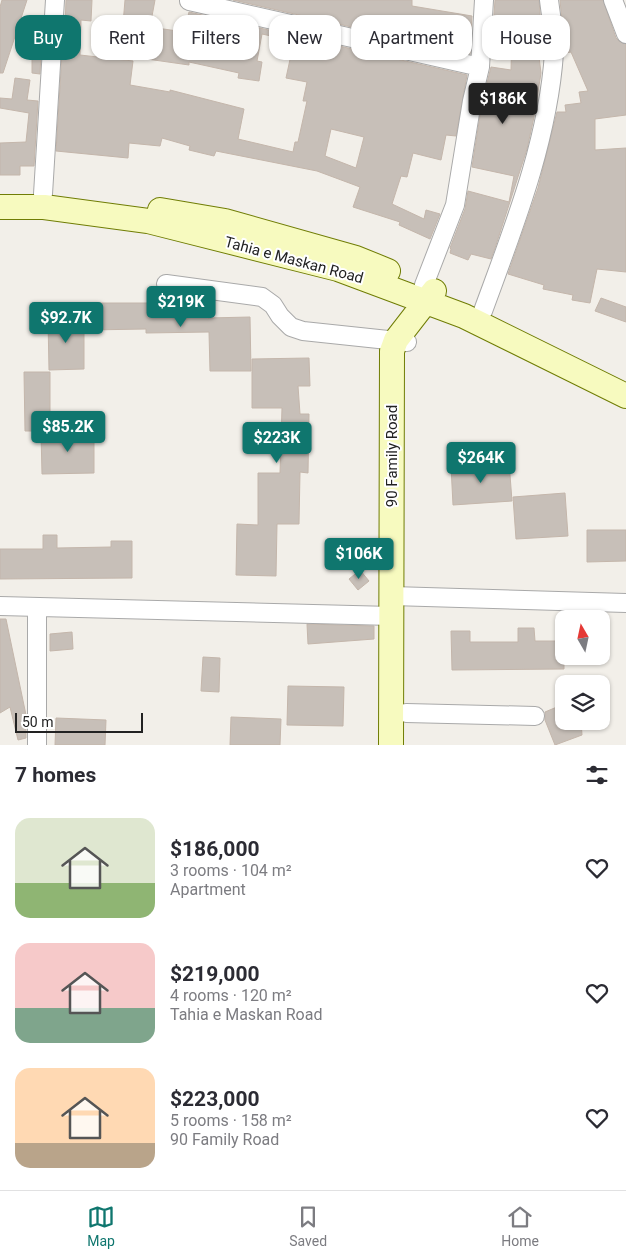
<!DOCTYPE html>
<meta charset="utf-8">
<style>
:root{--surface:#fff;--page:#f2f2f3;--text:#2b2b33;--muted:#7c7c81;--line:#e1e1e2;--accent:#0f766e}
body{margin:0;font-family:Roboto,sans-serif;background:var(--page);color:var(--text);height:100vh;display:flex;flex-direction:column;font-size:19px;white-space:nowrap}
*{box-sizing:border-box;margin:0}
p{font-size:16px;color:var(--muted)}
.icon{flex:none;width:28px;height:28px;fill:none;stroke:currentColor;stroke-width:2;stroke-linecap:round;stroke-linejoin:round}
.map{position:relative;height:745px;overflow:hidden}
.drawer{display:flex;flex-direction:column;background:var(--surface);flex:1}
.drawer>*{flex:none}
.guide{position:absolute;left:15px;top:15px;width:596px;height:45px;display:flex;gap:10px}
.needle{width:32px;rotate:351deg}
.fabs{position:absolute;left:555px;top:610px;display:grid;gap:10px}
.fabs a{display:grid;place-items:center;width:55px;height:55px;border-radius:10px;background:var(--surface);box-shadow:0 1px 4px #0004;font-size:25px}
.scale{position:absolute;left:15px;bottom:12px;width:128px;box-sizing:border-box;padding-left:5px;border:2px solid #222;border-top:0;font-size:14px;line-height:18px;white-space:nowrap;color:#222;-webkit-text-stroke:4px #fff;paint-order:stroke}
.price{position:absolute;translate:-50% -42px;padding:0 11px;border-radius:5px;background:var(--accent);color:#fff;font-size:16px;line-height:32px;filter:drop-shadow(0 1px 2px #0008)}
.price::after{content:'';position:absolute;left:50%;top:30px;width:15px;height:11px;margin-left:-8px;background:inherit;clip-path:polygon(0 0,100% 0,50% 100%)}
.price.on{background:#222;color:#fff}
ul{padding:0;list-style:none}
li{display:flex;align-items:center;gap:15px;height:125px;padding:0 15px}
li span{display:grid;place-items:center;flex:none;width:140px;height:100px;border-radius:15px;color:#555}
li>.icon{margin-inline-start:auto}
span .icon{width:60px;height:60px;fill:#fffc;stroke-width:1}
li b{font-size:21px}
h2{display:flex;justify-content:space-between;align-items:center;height:60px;padding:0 15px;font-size:21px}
.pill{padding:0 18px;border-radius:15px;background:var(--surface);box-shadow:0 1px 4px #0004;font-size:18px;line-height:45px}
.pill.on{background:var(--accent);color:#fff}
.dock{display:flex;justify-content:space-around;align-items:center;height:70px;border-top:1px solid var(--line);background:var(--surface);font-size:14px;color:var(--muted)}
.dock a{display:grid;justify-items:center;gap:2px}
.dock .on{color:var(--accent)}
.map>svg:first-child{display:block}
.building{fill:#c7bfb8;stroke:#c4b6ab;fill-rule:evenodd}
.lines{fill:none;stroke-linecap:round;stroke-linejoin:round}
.street-casing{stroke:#a9a9a9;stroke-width:20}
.secondary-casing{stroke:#707d05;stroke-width:26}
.street{stroke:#fff;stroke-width:18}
.secondary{stroke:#f7fabf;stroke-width:24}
.labels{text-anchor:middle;stroke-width:4;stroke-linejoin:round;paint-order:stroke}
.street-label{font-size:15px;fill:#222;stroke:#fff}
</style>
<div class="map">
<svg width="626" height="745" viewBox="0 0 626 745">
<rect width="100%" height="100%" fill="#f2efe9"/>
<path class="building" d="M2 0H27L3 73H0V7Z
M66 0H92L91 21 81 20 80 55 133 61 130 85 170 92V90L244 109 238 139 293 152 295 142H298L307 101H303L307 82 286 78 294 41 262 34 257 61 262 62 259 81 238 78 239 73 189 62V65L140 58 145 26 123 24 125 0H155L150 27 184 32 189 12 467 75 456 136 446 135 441 160 413 153 407 177 401 176 392 204 424 219 426 210 440 214 430 239 399 225 400 222 353 207 360 187 317 171 216 151 214 156 189 150 190 146 162 138 160 146 129 143 128 158 56 151 62 54H64ZM331 129 364 137 356 168 325 156Z
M233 0H412V6L472 16 470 54Z
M495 0H539L543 52V56L539 57 541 73 534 117 527 149 496 245 491 259 471 254 468 260 450 253 451 249 450 248 465 209 468 191 509 202 514 176 472 167 482 103 491 67 511 70 512 28 493 29Z
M560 0H603L616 38 620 42 626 44V115L595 119V150L626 148V272L597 269 590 303 572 300 573 295 543 289 544 285 508 274 538 188 557 112H566L565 105 581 103 579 92 588 91 571 52 565 53Z
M32 53H41L40 74 32 73Z
M15 78 30 80 27 100 38 101 34 166H20V175H0V143L26 142 29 113 0 108V98L12 99Z
M601 298 626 307V322L595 311Z
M88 303H208V318L250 317 251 371H210L209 332 146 333V329L88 330Z
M48 319H84V369L49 370Z
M309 358 310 386H298L300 414H309L308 473 300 472 299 524H277L276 576 236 575 237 524 258 525V473H280L282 408H252V359Z
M24 372H50V431H25Z
M41 432H94V473L42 474Z
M509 462 512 501 453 505 451 466Z
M565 493 568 536 516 539 513 497Z
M587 530H626V561L587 562Z
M43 535H57V548L111 547V541H132V578L0 579V549H43Z
M360 570 369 581 358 590 349 579Z
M0 619H6L26 715V738L18 740 10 707 0 713Z
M307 624 374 626V639L308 644Z
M518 628H534L535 641H564V669L452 670 451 631H470V642H518Z
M72 632 73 649 50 651V634Z
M203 657 220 658 219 692 201 691Z
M288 686 344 687 343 726 287 725Z
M564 704V721H581L582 735 555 745 545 720V712Z
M231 717 281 719 280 745H230Z
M56 718 106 720 105 745H55Z"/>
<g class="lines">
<defs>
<path id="street" d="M613 0 626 34
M189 1 480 67
M43 194 55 0
M166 284 262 297 273 305 280 316 291 327 303 331 407 342
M424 285 455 205 472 101 480 67 484 0
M483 311C513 229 548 142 554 53 555 36 551 17 549 0
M392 596 626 603
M0 606 392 616
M37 607V745
M406 713 535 716"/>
<path id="secondary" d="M0 207H44L148 221 338 269 464 316 626 396
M160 210 225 221 356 258 388 271
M391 745 392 351 396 340 434 291"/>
</defs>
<use href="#street" class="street-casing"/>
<use href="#secondary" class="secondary-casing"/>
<use href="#street" class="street"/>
<use href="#secondary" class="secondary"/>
</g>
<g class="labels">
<g class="street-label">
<text transform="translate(294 260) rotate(15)" y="5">Tahia e Maskan Road</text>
<text transform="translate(392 456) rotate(-90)" y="5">90 Family Road</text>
</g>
</g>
</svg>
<div class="fabs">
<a><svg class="needle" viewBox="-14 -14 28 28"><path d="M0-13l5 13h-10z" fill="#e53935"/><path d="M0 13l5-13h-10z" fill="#7c7c81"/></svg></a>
<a><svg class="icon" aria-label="layers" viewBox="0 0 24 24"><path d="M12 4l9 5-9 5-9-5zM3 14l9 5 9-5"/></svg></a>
</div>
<div class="scale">50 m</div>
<b class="price on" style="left:503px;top:125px">$186K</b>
<b class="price" style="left:181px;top:328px">$219K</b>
<b class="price" style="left:66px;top:344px">$92.7K</b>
<b class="price" style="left:68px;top:453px">$85.2K</b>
<b class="price" style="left:277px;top:464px">$223K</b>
<b class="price" style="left:481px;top:484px">$264K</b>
<b class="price" style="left:359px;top:580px">$106K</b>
<div class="guide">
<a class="pill on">Buy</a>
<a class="pill">Rent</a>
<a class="pill">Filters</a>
<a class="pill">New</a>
<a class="pill">Apartment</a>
<a class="pill">House</a>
</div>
</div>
<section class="drawer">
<h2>7 homes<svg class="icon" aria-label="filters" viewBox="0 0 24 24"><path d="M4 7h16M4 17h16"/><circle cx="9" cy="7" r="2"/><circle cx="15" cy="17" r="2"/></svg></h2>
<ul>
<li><span style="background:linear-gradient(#dfe7d0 65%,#8fb573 0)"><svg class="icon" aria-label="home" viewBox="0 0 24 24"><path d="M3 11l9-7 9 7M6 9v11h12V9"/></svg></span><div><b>$186,000</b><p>3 rooms · 104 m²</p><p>Apartment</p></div><svg class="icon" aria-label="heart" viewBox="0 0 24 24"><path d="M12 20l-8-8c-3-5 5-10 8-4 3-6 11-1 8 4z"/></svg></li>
<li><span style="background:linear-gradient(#f6c9c9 65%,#7fa58c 0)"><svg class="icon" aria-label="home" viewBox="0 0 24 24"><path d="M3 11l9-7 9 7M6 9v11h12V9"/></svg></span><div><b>$219,000</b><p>4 rooms · 120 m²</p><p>Tahia e Maskan Road</p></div><svg class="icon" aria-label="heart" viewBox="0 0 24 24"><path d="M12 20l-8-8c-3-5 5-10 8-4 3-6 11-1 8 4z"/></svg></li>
<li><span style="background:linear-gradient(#ffd9b3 75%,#b9a48a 0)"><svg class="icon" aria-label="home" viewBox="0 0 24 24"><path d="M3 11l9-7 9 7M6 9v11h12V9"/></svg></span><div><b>$223,000</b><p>5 rooms · 158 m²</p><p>90 Family Road</p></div><svg class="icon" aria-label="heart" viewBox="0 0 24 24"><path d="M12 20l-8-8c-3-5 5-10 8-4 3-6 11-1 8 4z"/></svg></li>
</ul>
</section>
<nav class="dock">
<a class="on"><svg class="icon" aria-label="map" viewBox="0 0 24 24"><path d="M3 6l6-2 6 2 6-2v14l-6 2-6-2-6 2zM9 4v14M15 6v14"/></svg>Map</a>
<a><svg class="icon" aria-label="saved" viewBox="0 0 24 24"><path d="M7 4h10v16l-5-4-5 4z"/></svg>Saved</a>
<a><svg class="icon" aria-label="home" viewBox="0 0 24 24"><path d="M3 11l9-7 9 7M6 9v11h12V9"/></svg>Home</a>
</nav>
